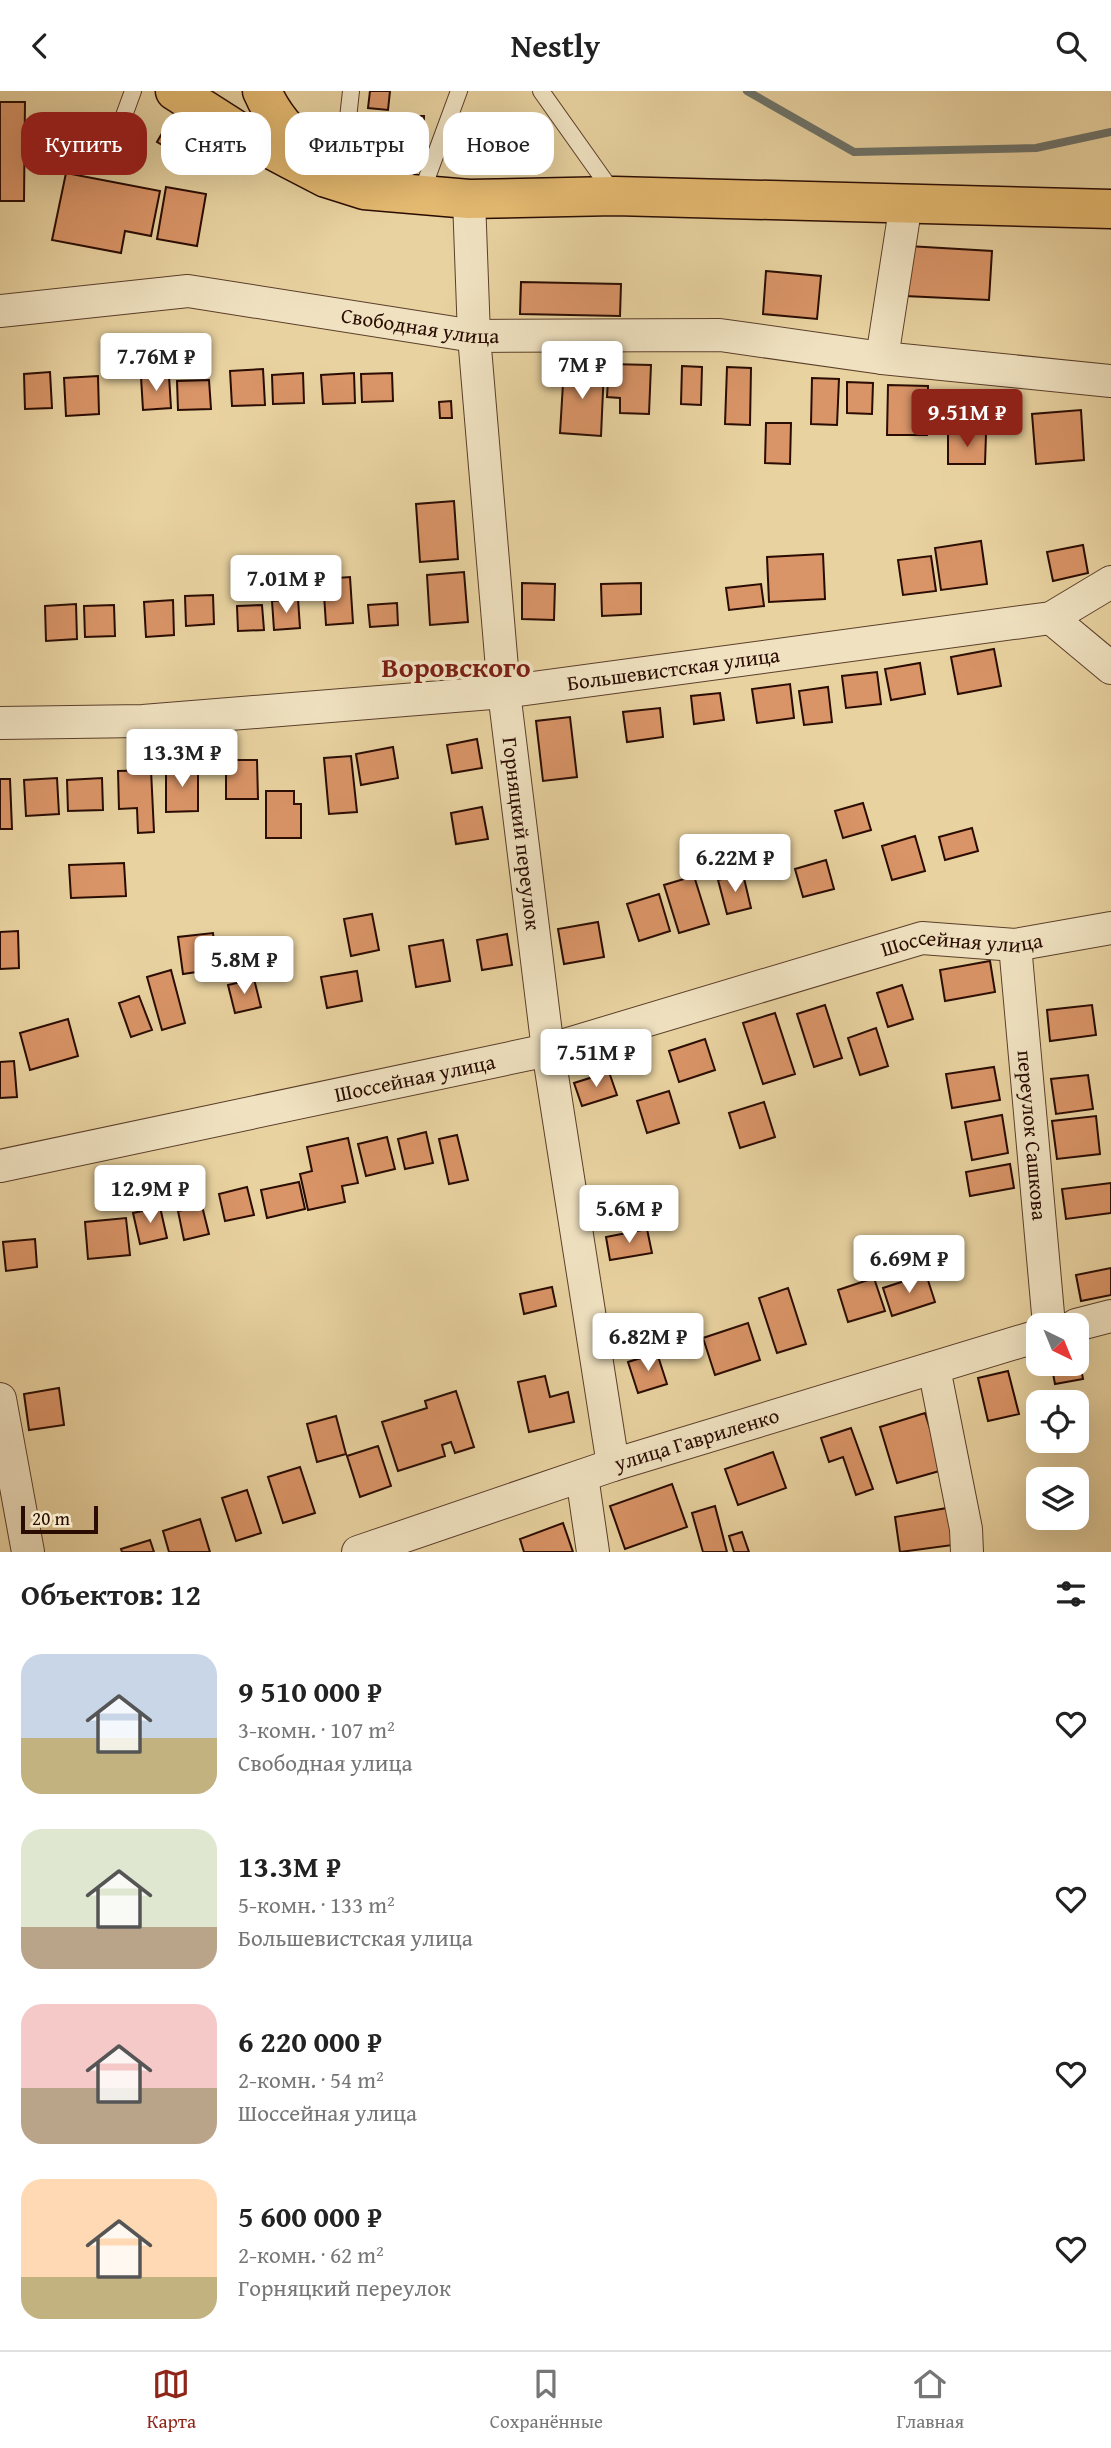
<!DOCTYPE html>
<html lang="ru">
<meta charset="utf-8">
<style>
:root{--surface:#fff;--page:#f2f2f2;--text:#222;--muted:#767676;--line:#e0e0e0;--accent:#8f2418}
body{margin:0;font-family:"Gentium Book Plus",serif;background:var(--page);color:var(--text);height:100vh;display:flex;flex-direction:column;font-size:26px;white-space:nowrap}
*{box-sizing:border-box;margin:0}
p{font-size:23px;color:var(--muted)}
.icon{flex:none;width:38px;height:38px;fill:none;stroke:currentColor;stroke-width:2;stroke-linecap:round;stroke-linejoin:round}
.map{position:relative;height:1461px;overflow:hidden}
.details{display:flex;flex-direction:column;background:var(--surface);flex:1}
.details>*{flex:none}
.banner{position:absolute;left:21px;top:21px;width:700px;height:63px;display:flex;gap:14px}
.needle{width:46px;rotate:137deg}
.tools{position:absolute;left:1026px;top:1222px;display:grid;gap:14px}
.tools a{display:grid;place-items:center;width:63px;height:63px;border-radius:14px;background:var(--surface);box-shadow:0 7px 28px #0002;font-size:35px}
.scale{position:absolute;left:21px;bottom:18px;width:77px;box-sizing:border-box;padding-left:7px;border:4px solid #2a0c02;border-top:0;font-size:19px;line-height:24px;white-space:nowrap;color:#2a0c02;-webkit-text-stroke:5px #f0e2c1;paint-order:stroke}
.price{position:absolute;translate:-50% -60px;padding:0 16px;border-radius:7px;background:#fff;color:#222;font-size:23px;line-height:46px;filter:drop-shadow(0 2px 4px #0008)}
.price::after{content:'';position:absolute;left:50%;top:42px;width:21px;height:16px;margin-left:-10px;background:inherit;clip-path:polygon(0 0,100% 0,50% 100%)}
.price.on{background:var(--accent);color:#fff}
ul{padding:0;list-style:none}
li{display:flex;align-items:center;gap:21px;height:175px;padding:0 21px}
li span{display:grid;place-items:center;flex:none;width:196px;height:140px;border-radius:21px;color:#555}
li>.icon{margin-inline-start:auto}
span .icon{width:84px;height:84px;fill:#fffc;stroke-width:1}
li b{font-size:30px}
h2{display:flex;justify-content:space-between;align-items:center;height:84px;padding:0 21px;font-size:30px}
.tag{padding:0 24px;border-radius:21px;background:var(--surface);box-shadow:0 7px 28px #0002;font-size:24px;line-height:63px}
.tag.on{background:var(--accent);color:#fff}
header{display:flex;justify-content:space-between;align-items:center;height:91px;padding:0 21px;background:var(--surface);font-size:32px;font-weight:800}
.tab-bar{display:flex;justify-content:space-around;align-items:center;height:98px;border-top:2px solid var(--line);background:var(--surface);font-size:19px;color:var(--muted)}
.tab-bar a{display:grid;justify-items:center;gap:4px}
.tab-bar .on{color:var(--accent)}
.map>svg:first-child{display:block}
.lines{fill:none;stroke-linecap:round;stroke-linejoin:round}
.stream{stroke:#6d7269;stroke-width:8}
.building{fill:#d99467;stroke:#2a0c02;stroke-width:2}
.service-casing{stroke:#5a3e2a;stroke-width:18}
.minor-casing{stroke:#5a3e2a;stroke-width:34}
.primary-casing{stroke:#2a0c02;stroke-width:41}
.service{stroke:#f0e2c1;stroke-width:16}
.minor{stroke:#f0e2c1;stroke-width:32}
.primary{stroke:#e4b970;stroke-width:38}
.labels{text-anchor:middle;stroke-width:7;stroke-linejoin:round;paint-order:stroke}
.street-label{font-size:21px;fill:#2a0c02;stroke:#f0e2c1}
.district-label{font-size:28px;font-weight:bold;fill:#7a1f14;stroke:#f0e2c1}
</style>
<header><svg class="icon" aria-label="back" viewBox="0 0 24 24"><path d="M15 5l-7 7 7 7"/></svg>Nestly<svg class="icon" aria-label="search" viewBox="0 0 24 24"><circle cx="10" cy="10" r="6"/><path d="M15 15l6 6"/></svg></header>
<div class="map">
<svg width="1111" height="1461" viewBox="0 0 1111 1461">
<rect width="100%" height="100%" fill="#e8d2a0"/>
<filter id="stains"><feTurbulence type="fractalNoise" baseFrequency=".00286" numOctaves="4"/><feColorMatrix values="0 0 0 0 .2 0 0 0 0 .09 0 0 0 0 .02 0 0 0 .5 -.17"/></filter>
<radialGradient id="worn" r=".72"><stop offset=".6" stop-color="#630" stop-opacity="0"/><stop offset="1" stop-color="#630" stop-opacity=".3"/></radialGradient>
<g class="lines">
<path class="stream" d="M747 0 854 61 1036 57 1111 41"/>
</g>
<path class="building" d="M370 0H390L388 19 368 17Z
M0 11H25L24 110H0Z
M391 25H424L423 67 390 66Z
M165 37 191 52 183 66 157 51Z
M66 82 160 100 151 145 125 140 121 162 52 149Z
M166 96 206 103 197 155 157 148Z
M908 155 992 160 989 209 905 205Z
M766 180 821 185 817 228 763 223Z
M521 191 621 193 620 225 520 223Z
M609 273 651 274 649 323 620 322V307L607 306Z
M682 275 702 276 701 314 681 313Z
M564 276 604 277 601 345 560 342Z
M727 276 751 277 750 334 725 333Z
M263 278 265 314 232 315 230 280Z
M50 281 52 317 25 318 24 283Z
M303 282 304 312 273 313 272 284Z
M354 282 355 312 323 313 321 284Z
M392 282 393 310 362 311 361 283Z
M98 285 99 323 66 325 64 287Z
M169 285 171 317 143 319 141 286Z
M812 287 839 288 837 334 811 333Z
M209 289 211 318 178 319 177 290Z
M847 291 873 292 872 323 847 322Z
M888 294 928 295 927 344H887Z
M451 310 452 327H440L439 311Z
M1081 319 1084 369 1036 373 1032 323Z
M766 332H791L790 373 765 372Z
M948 342 986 343 985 373H948Z
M454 410 458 468 420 471 416 413Z
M981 450 987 493 941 499 935 457Z
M1083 454 1088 482 1053 490 1047 461Z
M823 463 825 508 769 511 767 466Z
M931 465 936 500 903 504 898 469Z
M464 481 468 531 430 534 427 484Z
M350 486 353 532 326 534 323 488Z
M522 492 555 493 554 529 522 528Z
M641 492V523L602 525 601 493Z
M761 493 764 515 729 519 726 497Z
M213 504 214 533 186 535 185 505Z
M298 508 300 537 274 539 272 510Z
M173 509 174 544 146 546 144 511Z
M397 512 398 534 370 536 368 514Z
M76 513 77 548 46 550 45 515Z
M114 514 115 545 85 546 84 515Z
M262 514 264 539 238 540 237 515Z
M994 558 1001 595 958 603 951 566Z
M920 572 925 603 891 609 885 578Z
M877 581 881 613 846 617 842 585Z
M790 593 794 627 757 632 752 598Z
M828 596 832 631 804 634 799 600Z
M720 602 724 629 694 633 691 605Z
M660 617 663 646 627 651 623 621Z
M570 626 577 686 543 690 536 630Z
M477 648 482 677 452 682 447 654Z
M393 656 398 687 361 694 356 663Z
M351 665 357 721 329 723 324 667Z
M226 669H257L258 708H226Z
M166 675H198V720L166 721Z
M151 679 154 741 138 742 137 717 119 718 118 680Z
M57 687 59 723 26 725 24 689Z
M102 687 103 719 68 720 67 689Z
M0 688H10L12 738H0Z
M266 700H294V713H301V747H266Z
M863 712 871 739 843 747 835 720Z
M482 716 488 748 456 753 451 722Z
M972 737 978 760 945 769 939 746Z
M915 745 925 780 892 789 882 755Z
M826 769 834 798 803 806 795 778Z
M124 772 126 805 71 807 69 774Z
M743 783 751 817 727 823 718 789Z
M694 785 709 833 679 842 664 794Z
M659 803 670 840 639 850 627 813Z
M372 823 379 859 351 865 344 828Z
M598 831 604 866 564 873 558 838Z
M18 840 19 877 0 878V841Z
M213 842 217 878 183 883 178 846Z
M507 843 512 874 482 879 477 849Z
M443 849 450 890 416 896 409 855Z
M990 870 995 901 945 910 940 879Z
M171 879 185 932 162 939 147 886Z
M357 880 362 910 327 917 321 886Z
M254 888 261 916 235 922 228 894Z
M902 894 913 928 888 936 877 902Z
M139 905 152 939 131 946 119 912Z
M825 914 842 967 814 976 797 923Z
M1092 914 1096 944 1050 950 1047 919Z
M775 922 795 983 763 993 743 932Z
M68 928 78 965 30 979 20 942Z
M876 937 888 975 860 984 848 947Z
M705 948 715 979 679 991 669 960Z
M14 970 17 1006 0 1007V971Z
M994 976 1000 1009 952 1017 946 983Z
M609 981 617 1004 582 1015 574 992Z
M1088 984 1093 1018 1056 1023 1051 988Z
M669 1000 679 1032 647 1042 637 1010Z
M764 1011 775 1046 740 1057 729 1022Z
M1002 1024 1008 1062 972 1069 965 1031Z
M1096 1025 1100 1063 1057 1068 1052 1030Z
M426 1041 433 1072 405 1078 398 1048Z
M457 1044 468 1089 449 1093 439 1048Z
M387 1046 395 1078 366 1085 358 1053Z
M348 1047 358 1092 342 1095 345 1111 308 1119 300 1083 312 1080 307 1056Z
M1010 1073 1014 1097 970 1105 966 1081Z
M299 1091 305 1118 267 1127 261 1099Z
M1111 1092V1122L1066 1128 1062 1098Z
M247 1096 254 1124 225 1130 219 1103Z
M202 1115 209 1143 184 1149 178 1120Z
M160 1116 167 1147 140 1153 133 1122Z
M126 1127 130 1164 88 1168 85 1131Z
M647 1138 652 1162 610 1169 606 1146Z
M35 1148 37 1176 6 1180 3 1151Z
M1111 1177V1204L1081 1210 1076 1184Z
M926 1183 935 1211 892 1225 883 1197Z
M874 1187 885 1220 848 1231 838 1199Z
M552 1196 556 1215 524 1223 520 1203Z
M788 1197 806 1253 777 1262 759 1207Z
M748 1232 760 1269 715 1284 703 1247Z
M1077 1256 1083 1288 1055 1293 1051 1272H1076Z
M657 1262 667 1293 638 1302 628 1271Z
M1008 1280 1019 1323 988 1330 978 1287Z
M545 1285 550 1306 568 1301 574 1331 529 1341 518 1291Z
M59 1297 64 1334 29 1339 24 1303Z
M456 1300 474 1356 455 1362 451 1351 442 1354 445 1365 398 1380 382 1331 427 1317 425 1310Z
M925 1322 943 1379 897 1392 880 1336Z
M336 1325 346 1363 317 1371 307 1333Z
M851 1337 873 1398 856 1404 843 1366 829 1371 821 1347Z
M378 1355 391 1395 360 1406 347 1365Z
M773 1361 786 1397 738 1414 725 1378Z
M300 1376 315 1422 283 1432 268 1386Z
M672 1393 687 1436 625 1458 610 1415Z
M247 1399 261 1442 236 1450 222 1407Z
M715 1415 727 1461H703L692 1422Z
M947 1417 953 1454 900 1461 895 1426Z
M200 1428 210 1461H169L163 1440Z
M563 1432 573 1461H524L520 1448Z
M742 1441 749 1461H734L729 1445Z
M150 1449 154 1461H122L121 1458Z"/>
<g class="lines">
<defs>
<path id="service" d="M541 0 614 103
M114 52 133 0
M329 78 348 27 351 0
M421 103 459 0"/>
<g id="minor">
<path id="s1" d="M469 108 474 245 504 601 548 959 613 1374"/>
<path id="s2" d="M0 220 188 200 474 245 720 244 882 267 1111 290"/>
<path d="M882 267 906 112"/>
<path d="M1051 527 1111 577"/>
<path id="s3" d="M0 632 143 630 504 601 1051 527 1111 491"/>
<path id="s4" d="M1015 854 1049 1234"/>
<path id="s5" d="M0 1075 548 959 922 847 1015 854 1111 837"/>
<path d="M1076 1234 1111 1225"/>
<path d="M934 1277 966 1438 967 1461"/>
<path d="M0 1308 28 1461"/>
<path d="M582 1385 593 1461"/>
<path id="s6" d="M358 1461 613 1374 1038 1245"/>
</g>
<path id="primary" d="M175 0 244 44 291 69 326 87 364 99 469 108 615 105 1111 118
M262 0C274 29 297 51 321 71"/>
</defs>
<use href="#service" class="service-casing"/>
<use href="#minor" class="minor-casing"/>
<use href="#primary" class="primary-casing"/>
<use href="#service" class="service"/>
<use href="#minor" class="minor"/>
<use href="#primary" class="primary"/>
</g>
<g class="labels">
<g class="street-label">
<text dy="7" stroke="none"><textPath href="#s2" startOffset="424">Свободная улица</textPath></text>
<text dy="7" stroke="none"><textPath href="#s3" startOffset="676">Большевистская улица</textPath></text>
<text dy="7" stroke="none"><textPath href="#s1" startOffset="637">Горняцкий переулок</textPath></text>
<text dy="7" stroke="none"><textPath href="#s5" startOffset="990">Шоссейная улица</textPath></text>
<text dy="7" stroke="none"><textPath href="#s5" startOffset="424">Шоссейная улица</textPath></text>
<text dy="7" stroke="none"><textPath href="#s4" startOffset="191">переулок Сашкова</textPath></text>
<text dy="7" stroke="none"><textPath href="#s6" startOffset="357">улица Гавриленко</textPath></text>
</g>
<g class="district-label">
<text x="456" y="586">Воровского</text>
</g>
</g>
<rect width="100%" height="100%" filter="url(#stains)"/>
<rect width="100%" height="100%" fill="url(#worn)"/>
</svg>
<div class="tools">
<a><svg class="needle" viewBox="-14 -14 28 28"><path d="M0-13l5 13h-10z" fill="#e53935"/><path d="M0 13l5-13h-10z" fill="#767676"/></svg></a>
<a><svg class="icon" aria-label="locate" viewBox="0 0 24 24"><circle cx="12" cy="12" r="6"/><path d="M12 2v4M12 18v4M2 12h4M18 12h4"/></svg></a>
<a><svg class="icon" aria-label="layers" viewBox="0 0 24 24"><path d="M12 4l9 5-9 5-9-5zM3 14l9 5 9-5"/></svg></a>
</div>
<div class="scale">20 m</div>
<b class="price" style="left:156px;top:302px">7.76M ₽</b>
<b class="price" style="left:582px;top:310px">7M ₽</b>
<b class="price on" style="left:967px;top:358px">9.51M ₽</b>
<b class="price" style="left:286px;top:524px">7.01M ₽</b>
<b class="price" style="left:182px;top:698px">13.3M ₽</b>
<b class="price" style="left:735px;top:803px">6.22M ₽</b>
<b class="price" style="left:244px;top:905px">5.8M ₽</b>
<b class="price" style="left:596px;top:998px">7.51M ₽</b>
<b class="price" style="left:150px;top:1134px">12.9M ₽</b>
<b class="price" style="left:629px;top:1154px">5.6M ₽</b>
<b class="price" style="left:909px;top:1204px">6.69M ₽</b>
<b class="price" style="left:648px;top:1282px">6.82M ₽</b>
<div class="banner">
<a class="tag on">Купить</a>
<a class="tag">Снять</a>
<a class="tag">Фильтры</a>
<a class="tag">Новое</a>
</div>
</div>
<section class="details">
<h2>Объектов: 12<svg class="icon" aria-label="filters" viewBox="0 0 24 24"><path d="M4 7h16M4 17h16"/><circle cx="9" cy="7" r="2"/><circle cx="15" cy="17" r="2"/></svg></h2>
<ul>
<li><span style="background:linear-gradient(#c9d6e8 60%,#c2b280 0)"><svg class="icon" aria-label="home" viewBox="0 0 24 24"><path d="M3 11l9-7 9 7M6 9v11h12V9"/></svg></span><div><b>9 510 000 ₽</b><p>3-комн. · 107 m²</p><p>Свободная улица</p></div><svg class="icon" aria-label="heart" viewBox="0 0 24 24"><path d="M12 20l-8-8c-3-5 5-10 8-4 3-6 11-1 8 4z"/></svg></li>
<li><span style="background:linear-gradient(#dfe7d0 70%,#b9a48a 0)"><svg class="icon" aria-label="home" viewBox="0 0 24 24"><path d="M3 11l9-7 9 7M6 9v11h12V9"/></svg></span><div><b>13.3M ₽</b><p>5-комн. · 133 m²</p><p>Большевистская улица</p></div><svg class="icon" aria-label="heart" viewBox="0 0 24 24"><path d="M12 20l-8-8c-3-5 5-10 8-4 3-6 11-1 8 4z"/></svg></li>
<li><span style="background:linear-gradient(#f6c9c9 60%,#b9a48a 0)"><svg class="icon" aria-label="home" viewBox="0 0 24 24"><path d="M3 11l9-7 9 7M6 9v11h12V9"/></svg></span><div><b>6 220 000 ₽</b><p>2-комн. · 54 m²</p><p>Шоссейная улица</p></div><svg class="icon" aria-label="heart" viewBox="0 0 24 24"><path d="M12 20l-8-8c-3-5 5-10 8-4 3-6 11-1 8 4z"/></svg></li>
<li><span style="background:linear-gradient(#ffd9b3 70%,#c2b280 0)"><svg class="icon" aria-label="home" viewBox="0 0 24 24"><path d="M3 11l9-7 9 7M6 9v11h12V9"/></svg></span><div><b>5 600 000 ₽</b><p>2-комн. · 62 m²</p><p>Горняцкий переулок</p></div><svg class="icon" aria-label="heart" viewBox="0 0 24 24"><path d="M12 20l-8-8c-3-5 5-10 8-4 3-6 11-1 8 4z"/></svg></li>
</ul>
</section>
<nav class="tab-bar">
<a class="on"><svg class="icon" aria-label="map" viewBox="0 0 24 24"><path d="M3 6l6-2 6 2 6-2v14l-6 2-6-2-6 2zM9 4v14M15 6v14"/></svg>Карта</a>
<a><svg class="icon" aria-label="saved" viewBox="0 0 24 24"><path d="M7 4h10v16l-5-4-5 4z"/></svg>Сохранённые</a>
<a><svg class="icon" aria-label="home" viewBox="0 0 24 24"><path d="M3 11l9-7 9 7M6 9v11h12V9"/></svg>Главная</a>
</nav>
